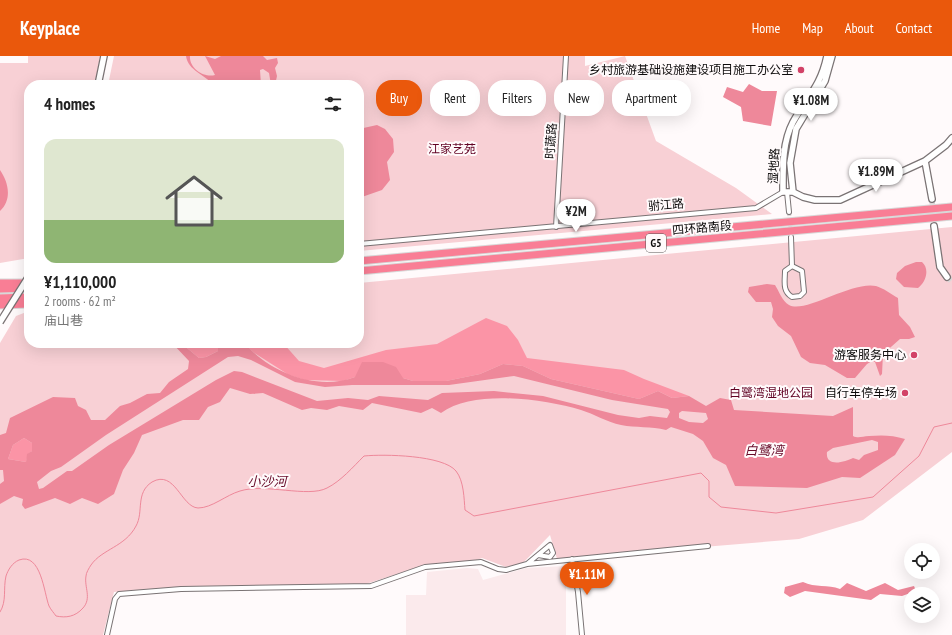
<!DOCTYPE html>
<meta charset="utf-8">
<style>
:root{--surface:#fff;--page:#f2f2f2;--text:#222;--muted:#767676;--accent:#ea580c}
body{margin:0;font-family:"PT Sans Narrow","Noto Sans SC",sans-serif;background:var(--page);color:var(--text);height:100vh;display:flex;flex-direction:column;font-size:15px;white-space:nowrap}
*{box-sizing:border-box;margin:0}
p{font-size:13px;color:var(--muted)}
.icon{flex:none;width:22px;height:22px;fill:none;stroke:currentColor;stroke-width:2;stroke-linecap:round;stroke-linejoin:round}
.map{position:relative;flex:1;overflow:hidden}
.side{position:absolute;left:24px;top:24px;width:340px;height:268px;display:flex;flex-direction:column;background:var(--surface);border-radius:16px;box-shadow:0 4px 16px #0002}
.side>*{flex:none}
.guide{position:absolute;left:376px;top:24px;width:380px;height:36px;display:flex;gap:8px}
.controls{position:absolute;left:904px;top:487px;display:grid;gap:8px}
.controls a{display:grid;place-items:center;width:36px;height:36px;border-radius:50%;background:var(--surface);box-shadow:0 4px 16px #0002;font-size:20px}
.price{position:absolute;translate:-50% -34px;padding:0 9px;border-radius:14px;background:#fff;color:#222;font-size:13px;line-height:26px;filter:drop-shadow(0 1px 2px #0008)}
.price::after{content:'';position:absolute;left:50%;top:24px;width:12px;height:9px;margin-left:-6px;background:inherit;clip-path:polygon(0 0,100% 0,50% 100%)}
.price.active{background:var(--accent);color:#fff}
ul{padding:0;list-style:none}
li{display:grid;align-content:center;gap:8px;height:212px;padding:0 20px}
li span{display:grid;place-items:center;height:124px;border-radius:12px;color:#555}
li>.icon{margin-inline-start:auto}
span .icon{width:72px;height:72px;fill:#fffc;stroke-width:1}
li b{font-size:17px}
h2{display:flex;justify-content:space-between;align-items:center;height:48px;padding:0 20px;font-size:17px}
.pill{padding:0 14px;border-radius:16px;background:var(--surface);box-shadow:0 4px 16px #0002;font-size:14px;line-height:36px}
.pill.active{background:var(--accent);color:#fff}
header{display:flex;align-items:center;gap:24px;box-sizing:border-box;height:56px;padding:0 20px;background:var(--accent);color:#fff}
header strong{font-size:19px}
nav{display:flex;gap:22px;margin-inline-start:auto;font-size:14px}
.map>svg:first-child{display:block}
.built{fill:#fbeaec}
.green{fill:#f8d0d5}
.forest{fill:#fb94a6}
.water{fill:#ee889a;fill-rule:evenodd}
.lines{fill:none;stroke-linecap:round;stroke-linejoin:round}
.stream{stroke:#ee889a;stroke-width:1}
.street-tunnel{stroke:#dbd6d7;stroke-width:4;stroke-dasharray:4 2;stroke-linecap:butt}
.secondary-tunnel{stroke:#dbd6d7;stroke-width:5.5;stroke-dasharray:5.5 3;stroke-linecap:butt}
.street-casing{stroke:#7a7374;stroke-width:6}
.secondary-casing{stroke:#7a7374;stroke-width:8}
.highway-casing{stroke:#d8d8d8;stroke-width:9}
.street{stroke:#fff;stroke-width:4}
.secondary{stroke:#fff;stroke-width:5.5}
.highway{stroke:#f97e95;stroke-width:7}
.secondary-bridge-casing{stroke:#7a7374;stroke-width:8;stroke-linecap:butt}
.secondary-bridge{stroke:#fff;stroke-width:5.5}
.poi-dot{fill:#d24267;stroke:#fffafb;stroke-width:1.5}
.labels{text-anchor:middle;stroke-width:4;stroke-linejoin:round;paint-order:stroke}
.shield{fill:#fffafb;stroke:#565353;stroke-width:1}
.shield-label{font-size:11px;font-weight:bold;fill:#0d0b0b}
.poi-label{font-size:12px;fill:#0d0b0b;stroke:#fffafb;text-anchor:end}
.street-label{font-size:12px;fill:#0d0b0b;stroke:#fffafb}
.park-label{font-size:12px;fill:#620324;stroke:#fffafb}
.water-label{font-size:13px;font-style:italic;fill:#670a28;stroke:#fffafb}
</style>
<header>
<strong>Keyplace</strong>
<nav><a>Home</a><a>Map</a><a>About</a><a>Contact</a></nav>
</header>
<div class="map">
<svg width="952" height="579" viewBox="0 0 952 579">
<rect width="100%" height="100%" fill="#fffafb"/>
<path class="built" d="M566 510V579H406V539H426L427 516 467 512 478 513 483 524 526 512Z"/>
<path class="green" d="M28 0H100L95 29H29V202L0 207V7H28Z
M114 0H585V10L625 0 656 85 736 132 772 158 359 195V29H108Z
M952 171V396L863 464 799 483 557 503 550 479 523 507 506 511 482 502 474 505 425 509 366 528 181 531 114 536 103 579H0V287L16 260 29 255V287H359V227Z"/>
<path class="forest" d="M486 262 507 270 518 284 527 302 624 314 644 323 689 340 672 342 658 335 639 343 551 323 523 310 503 308 480 318 446 325H413L403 322 355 321 343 325 305 324 289 319 253 296 246 290 248 287H283L299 305 324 312 386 294 437 288Z
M187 287H218V295L206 301 199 302 187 292Z
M24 382 32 387V395L28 398 26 406 8 403 13 389Z"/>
<path class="water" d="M186 0H190C189 12 204 22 215 19L205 0 215 3 221 0H263L267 4 277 2 278 7 275 12 277 20 275 29H271L269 17 263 13 260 14 261 29H213C205 18 188 15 186 0Z
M749 28 762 35H777L771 70 743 65 741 51 723 41 727 31 743 36Z
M377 69 385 73 393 83 394 96 387 106 390 124 382 134 359 142V73Z
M0 114C9 127 12 144 0 155Z
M916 206H922C930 213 926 226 918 232L904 231 896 223 897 217 905 210Z
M767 228 775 229C779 235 782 245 789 249 805 258 851 225 876 230 883 232 891 238 898 242L899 259 910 271 915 281 909 283H900L883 298 882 318 880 320 875 306 872 305 867 308 855 322H847L825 309 810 307 801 301 791 280 778 270 772 261 773 253 771 246H756L748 236 749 231Z
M172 287H187V292L199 302 206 301 218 295V287L224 290 236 289 237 287H248L247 290C273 318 318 335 355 321L362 306H383L396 311 403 322 413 325H446L480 318 503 308 523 310 551 323 639 343 658 335 672 342 689 340 706 350 720 342 731 344 734 354 833 360 853 351V380C859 383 862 380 869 380 881 379 893 379 905 383L895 399 860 422 842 421 807 432 735 430 726 409 713 402 703 385 693 378 671 371 666 374C651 370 636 372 621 369 607 366 594 358 581 354 543 343 474 333 441 357L432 352 421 357 372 347 363 354 339 350 327 354 311 352 302 354 263 337 250 338 230 332 220 346 208 351 199 364H183L142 379 134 397 123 414 114 438 98 448 82 442 70 448 55 442 25 453 22 449 23 443 14 440 0 448V428L4 425 3 414H0V379L6 377 10 362 53 341 75 342 78 350 86 354 91 364H105L120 350 130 347 147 338 160 337 169 326 188 313 189 305ZM238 300 251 304 295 326 325 331 352 329H449L514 320 612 344 668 353 670 356 667 362 650 360 639 362 618 359 543 340 494 335 442 337 428 344 379 340 368 344 348 342 317 345 242 316 234 315 216 324 109 389 72 415H67L43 432 39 433 37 426 51 415 61 411 106 379 228 301ZM682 355 706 357 708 363 703 367 689 366 679 362V357ZM24 382 32 387V395L27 398 26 406 8 403 13 389ZM872 384 878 386V394L864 399 859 404 853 402C845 406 825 412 827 396L833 392Z
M803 526C815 532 828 528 840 533L847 527 866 535 885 527 898 534 914 530 916 535 902 540 880 538 871 544 805 535 790 541 784 537 785 531Z"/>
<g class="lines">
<path class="stream" d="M0 556C7 545 3 533 6 520 8 514 12 507 19 504 41 496 44 537 49 550 51 554 54 557 56 560 66 562 75 561 83 552 92 542 84 531 86 520 86 517 89 512 91 509 102 493 125 491 136 470 144 456 135 437 152 426 175 413 181 451 198 452 212 452 226 439 240 435 265 427 308 442 327 432 341 425 353 411 364 400 384 398 443 399 456 415 464 425 464 443 465 454L474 460 701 417 709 425V441L721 451 776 457 873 441 919 400 934 371 952 367"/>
<path class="street-tunnel" d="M789 156 791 177"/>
<path class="secondary-tunnel" d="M932 143 934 170
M947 221 952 226"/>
<defs>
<path id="street" d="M787 136 789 156
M556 171 566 0
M791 181 792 210 785 215C785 225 782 235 792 241L800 240 804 236 802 215 792 210
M359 188 756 152 783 136
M572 503 578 536 582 579
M527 508 550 489 553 497 550 501 538 499
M107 579 115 543 119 538 181 533 371 530 425 511 481 506 498 513 506 514 527 508 708 490"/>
<path id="secondary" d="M827 0C821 30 807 41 793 66 782 87 783 112 783 136H793L803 141 815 144H840L925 105 946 89 952 82
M98 29 104 0
M925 105 932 143
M793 136 790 107 796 73 825 25 832 0
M934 170 940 211 947 221"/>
<path id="highway" d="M359 205 952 151
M359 215 952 160
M0 227H29
M0 233 29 232
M0 242 29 241
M0 249 29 248"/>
</defs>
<use href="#street" class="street-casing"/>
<use href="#secondary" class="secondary-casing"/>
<use href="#highway" class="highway-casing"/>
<use href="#street" class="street"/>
<use href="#secondary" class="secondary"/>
<use href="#highway" class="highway"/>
<defs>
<path id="secondary-bridge" d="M0 266 29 220"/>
</defs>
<use href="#secondary-bridge" class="secondary-bridge-casing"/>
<use href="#secondary-bridge" class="secondary-bridge"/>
</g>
<g class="poi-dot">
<circle cx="801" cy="14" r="4"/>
<circle cx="914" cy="299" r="4"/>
<circle cx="905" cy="337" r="4"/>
</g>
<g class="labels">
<rect class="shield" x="646" y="178" width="20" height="18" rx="3"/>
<g class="shield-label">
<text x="656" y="191">G5</text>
</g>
<g class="poi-label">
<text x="793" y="18">乡村旅游基础设施建设项目施工办公室</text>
<text x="906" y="303">游客服务中心</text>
<text x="897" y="341">自行车停车场</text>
</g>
<g class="street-label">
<text transform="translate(551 85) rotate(-86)" y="4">时蔬路</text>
<text transform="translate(774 110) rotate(-87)" y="4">湿地路</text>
<text transform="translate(666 149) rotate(-5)" y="4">驸江路</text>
<text transform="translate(702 172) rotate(-5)" y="4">四环路南段</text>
</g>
<g class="park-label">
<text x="452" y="97">江家艺苑</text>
<text x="771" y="341">白鹭湾湿地公园</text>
</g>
<g class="water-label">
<text x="764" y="399">白鹭湾</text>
<text x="267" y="430">小沙河</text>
</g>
</g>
</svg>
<div class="controls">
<a><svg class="icon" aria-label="locate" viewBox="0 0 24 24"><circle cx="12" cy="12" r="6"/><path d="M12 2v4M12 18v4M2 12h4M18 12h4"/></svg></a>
<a><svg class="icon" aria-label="layers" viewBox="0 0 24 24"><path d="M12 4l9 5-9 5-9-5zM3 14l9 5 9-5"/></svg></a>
</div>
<b class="price" style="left:811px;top:66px">¥1.08M</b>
<b class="price" style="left:876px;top:137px">¥1.89M</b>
<b class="price" style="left:576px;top:177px">¥2M</b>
<b class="price active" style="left:587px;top:540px">¥1.11M</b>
<div class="guide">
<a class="pill active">Buy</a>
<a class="pill">Rent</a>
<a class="pill">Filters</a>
<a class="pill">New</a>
<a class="pill">Apartment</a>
</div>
<section class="side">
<h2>4 homes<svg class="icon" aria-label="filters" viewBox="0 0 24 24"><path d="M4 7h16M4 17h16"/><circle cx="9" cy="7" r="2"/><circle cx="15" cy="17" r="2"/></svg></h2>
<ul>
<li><span style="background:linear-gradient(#dfe7d0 65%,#8fb573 0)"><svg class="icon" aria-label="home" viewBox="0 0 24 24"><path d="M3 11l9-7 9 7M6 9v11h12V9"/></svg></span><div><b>¥1,110,000</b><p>2 rooms · 62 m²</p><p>庙山巷</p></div></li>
</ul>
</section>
</div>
